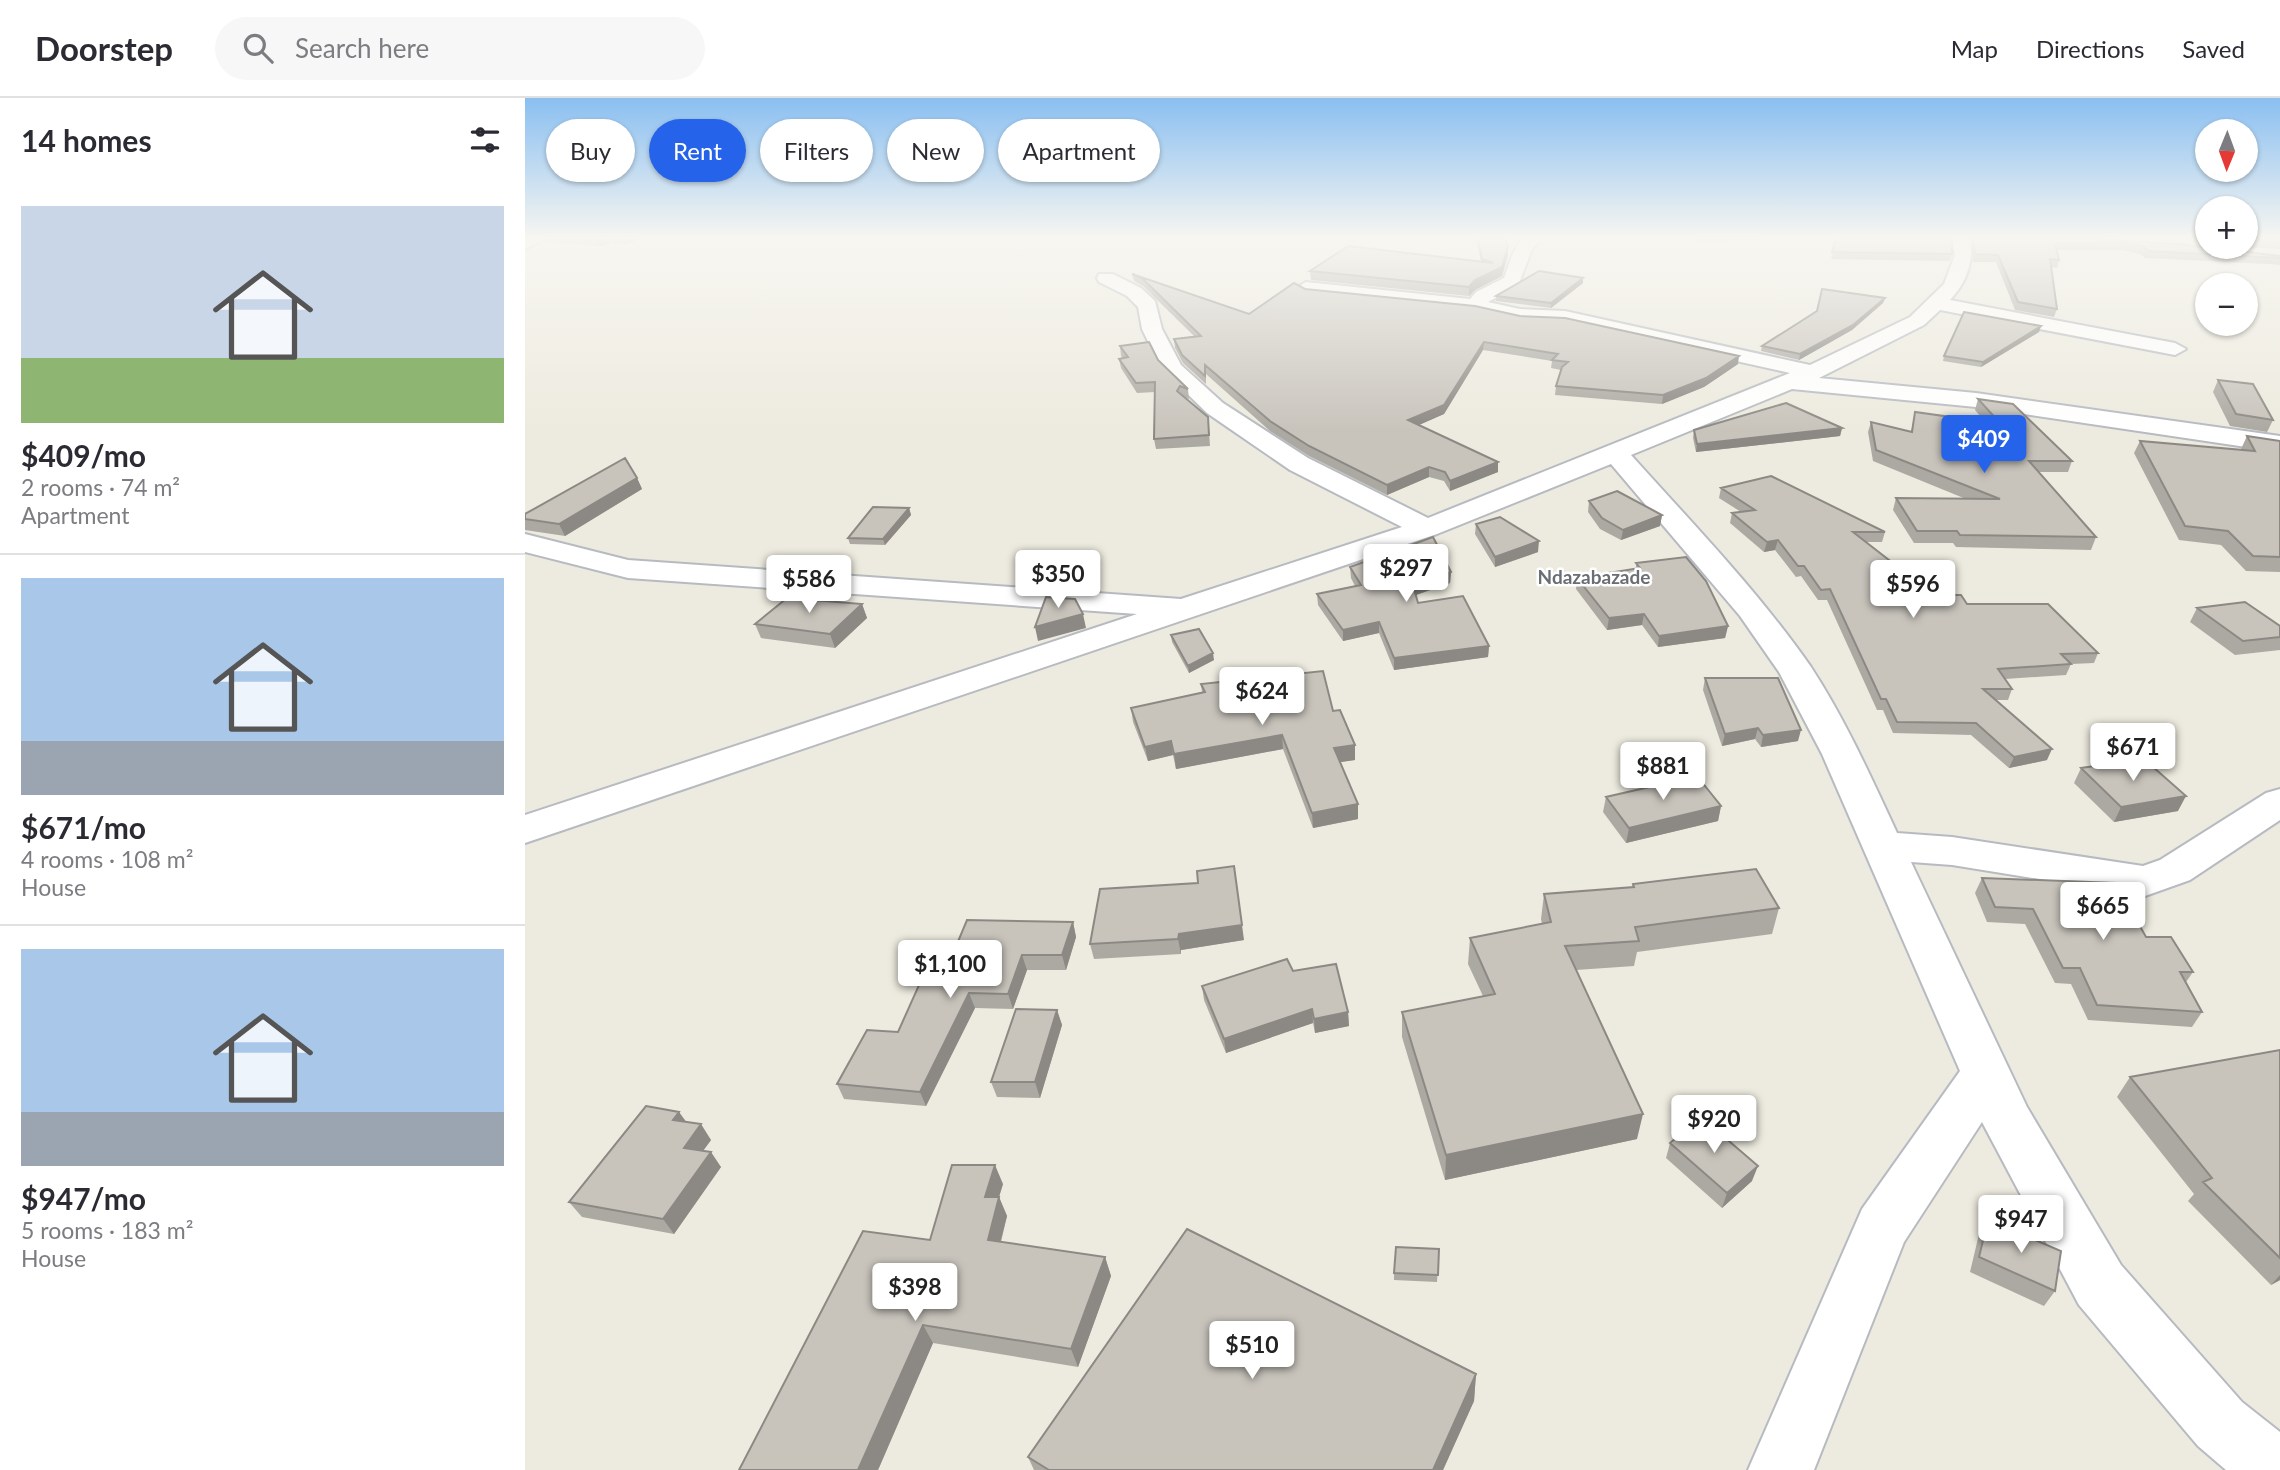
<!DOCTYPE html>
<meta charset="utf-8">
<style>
:root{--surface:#fff;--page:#f7f7f7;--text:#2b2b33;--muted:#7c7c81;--line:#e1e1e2;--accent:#2563eb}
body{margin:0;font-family:Lato,sans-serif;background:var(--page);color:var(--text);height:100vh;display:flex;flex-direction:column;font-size:26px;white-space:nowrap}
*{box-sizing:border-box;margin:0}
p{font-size:23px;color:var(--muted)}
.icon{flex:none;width:38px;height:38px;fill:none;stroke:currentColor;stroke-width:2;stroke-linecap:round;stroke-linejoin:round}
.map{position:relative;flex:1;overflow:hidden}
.details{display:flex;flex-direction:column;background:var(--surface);width:525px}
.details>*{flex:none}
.top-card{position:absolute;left:21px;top:21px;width:665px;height:63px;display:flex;gap:14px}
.needle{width:46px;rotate:181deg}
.tools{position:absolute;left:1670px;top:21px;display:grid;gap:14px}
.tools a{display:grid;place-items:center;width:63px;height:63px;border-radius:50%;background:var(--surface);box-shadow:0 2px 5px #0004;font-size:35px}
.price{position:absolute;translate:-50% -60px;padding:0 16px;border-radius:7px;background:#fff;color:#222;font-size:23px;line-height:46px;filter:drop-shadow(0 2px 4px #0008)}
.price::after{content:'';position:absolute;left:50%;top:42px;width:21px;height:16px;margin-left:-10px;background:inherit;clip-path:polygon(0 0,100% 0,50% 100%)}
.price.active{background:var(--accent);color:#fff}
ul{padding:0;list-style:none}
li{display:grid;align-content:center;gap:14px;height:371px;padding:0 21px}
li+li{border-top:2px solid var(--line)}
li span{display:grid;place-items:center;height:217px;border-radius:0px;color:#555}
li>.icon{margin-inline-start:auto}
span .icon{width:126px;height:126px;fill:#fffc;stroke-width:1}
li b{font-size:30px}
h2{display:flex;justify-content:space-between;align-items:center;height:84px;padding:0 21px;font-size:30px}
.pill{padding:0 24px;border-radius:32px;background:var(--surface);box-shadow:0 2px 5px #0004;font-size:24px;line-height:63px}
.pill.active{background:var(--accent);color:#fff}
header{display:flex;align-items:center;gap:42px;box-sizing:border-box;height:98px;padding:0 35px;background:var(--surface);border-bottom:2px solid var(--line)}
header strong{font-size:33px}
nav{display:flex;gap:38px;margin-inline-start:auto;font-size:24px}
.search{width:490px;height:63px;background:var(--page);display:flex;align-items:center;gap:18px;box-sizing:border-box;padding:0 24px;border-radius:38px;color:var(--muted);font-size:26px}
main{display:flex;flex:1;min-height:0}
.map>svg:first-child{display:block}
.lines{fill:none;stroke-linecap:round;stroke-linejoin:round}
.minor-casing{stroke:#b7bac0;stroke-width:4}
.minor{fill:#fff;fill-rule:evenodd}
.wall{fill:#aca9a2}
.shaded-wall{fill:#8c8984}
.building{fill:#c8c4bc;stroke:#8c8984;stroke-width:2}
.labels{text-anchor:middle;stroke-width:5;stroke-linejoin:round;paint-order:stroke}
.far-quarter-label{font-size:19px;font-weight:bold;fill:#696e74;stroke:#fff}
</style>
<header>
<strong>Doorstep</strong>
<div class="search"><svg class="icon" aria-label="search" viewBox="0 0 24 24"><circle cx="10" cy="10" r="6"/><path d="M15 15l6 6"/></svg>Search here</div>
<nav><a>Map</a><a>Directions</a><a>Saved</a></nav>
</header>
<main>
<section class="details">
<h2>14 homes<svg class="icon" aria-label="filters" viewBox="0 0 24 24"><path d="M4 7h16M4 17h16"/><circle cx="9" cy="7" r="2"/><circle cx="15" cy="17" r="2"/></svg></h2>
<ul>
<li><span style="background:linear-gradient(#c9d6e8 70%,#8fb573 0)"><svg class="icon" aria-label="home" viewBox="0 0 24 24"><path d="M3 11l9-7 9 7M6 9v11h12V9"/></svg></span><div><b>$409/mo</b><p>2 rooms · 74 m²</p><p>Apartment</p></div></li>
<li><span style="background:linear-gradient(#a9c7e8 75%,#9aa5b1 0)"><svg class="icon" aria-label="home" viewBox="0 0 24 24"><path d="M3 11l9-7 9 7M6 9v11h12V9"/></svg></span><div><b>$671/mo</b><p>4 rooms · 108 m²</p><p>House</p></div></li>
<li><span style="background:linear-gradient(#a9c7e8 75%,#9aa5b1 0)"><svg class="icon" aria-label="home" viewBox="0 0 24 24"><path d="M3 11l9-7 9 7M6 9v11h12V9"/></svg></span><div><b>$947/mo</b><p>5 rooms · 183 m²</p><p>House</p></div></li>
</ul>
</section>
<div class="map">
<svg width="1755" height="1372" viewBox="0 0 1755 1372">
<rect width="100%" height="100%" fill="#edebdf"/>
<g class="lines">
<defs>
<path id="minor" d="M0 141H19L0 151Z
M997 141H1017L1007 151 993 188 963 204 995 211 1040 213 1285 267 1385 219 1419 186 1430 157 1427 141H1445C1449 164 1441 185 1425 202L1650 245 1661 251 1650 257 1415 212 1399 227 1294 280 1451 295 1755 338V354L1451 309 1267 291 1106 357C1168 426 1233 493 1286 569 1320 621 1346 679 1372 735L1427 739 1618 768 1635 762 1741 695 1755 691V722L1665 782 1620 798 1427 767 1386 764 1502 1009 1596 1167 1717 1304 1755 1334V1372H1701L1673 1348 1554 1207 1457 1024 1379 1144 1289 1372H1223L1337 1111 1435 973 1297 656 1254 574 1215 518 1086 366 912 436 0 745V717L612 516 103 480 0 454V436L103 462 656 501 877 429 765 372 682 315 636 270 617 231 613 209 602 198 574 184 572 180 574 176H588L616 190 630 203 637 231 656 267 698 305 783 360 903 420 1265 275 1040 225 995 223 950 213 781 196 771 190 781 184 945 201 951 194 979 180 988 155Z"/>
</defs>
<use href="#minor" class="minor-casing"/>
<use href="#minor" class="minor"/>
</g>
<path class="wall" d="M18 141H115L101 146 85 145 76 148 20 144Z
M951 141H981L983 148V157L977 178 950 192 944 198 786 182 785 173 956 164Z
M1170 141H1246L1175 145Z
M1311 141 1427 156 1425 163 1306 161Z
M1445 141H1565L1755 158V167L1745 166 1620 160 1615 156 1598 152H1532L1534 162 1532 170 1526 169 1532 211 1529 219 1490 212 1471 164H1448Z
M1720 141H1755V151L1717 149H1720Z
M607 176 724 216 780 191 1213 266 1179 289 1137 306 1030 297 1031 288 1036 272 1026 270 1027 263 958 252 919 316 893 327 973 364V374L925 393 919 383 904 379 862 397 784 358 745 333 681 276V286L658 265 650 250 649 241 669 238 618 188 609 183Z
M1058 180V185L1026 210 971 203V198Z
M1360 200 1358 205 1327 232 1274 262 1236 253 1237 248Z
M1516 228 1514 234 1456 269 1418 263 1419 258Z
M595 248 633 262 663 291 664 301 657 298 683 319 685 348 631 351 629 341 630 294 612 295 596 270 594 261 598 260 596 258Z
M1693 282 1748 322 1742 334 1705 328 1688 294Z
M1453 301 1547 363 1543 374H1514L1571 439 1566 452 1431 449 1428 445H1389L1368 412 1371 400 1441 401 1348 363 1343 334 1346 324 1386 334 1390 314 1460 324 1450 312Z
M1317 330 1315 338 1171 354 1168 340 1169 332Z
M1722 338 1755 343V474L1721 473 1696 447 1654 442 1609 355 1615 343 1717 352 1716 351Z
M112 380 117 391 40 438 0 432V416Z
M1196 390 1360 434 1357 444H1341L1409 497 1442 506 1573 555 1569 565 1546 566 1541 577 1480 581 1487 591 1483 602H1471L1522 662 1484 670 1446 637 1368 635 1358 612H1352L1302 502H1293L1276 478 1271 479 1250 452 1239 454 1205 425 1207 415 1216 414 1194 400Z
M1064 403 1137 417 1135 428 1096 442 1075 431 1063 414Z
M384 410 386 417 360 447 325 446 323 440Z
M951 426 1013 454 970 469 950 436Z
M1111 465 1203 528 1200 540 1133 549 1117 527 1082 532 1051 491 1052 480 1111 471Z
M825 469 926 474 925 485 891 497 893 505 964 548 963 559 869 572 854 535 818 543 793 507 792 496 830 488 826 480Z
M337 506 342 520 310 550 236 540 230 526Z
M1672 510 1755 528V552L1710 557 1665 524Z
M646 537 689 562 664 575 647 544Z
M1180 580 1273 643 1236 649 1230 641 1197 648 1178 592Z
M676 586 808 613 830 662 815 664 833 721 788 730 758 651 651 671 648 657 623 663 608 624 606 610 677 594Z
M1556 670 1653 713 1589 724 1549 685Z
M1081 699 1196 708 1193 723 1101 745 1078 714Z
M1457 780 1621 839 1668 874 1661 884 1677 914 1667 929 1563 922 1546 886 1530 885 1500 826 1462 824 1450 795Z
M673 785 719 842 656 852V856L569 861 565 846Z
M1108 786 1254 810 1247 836 1112 854 1109 868 1051 872 1112 1041 920 1082 877 939V914L958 898 943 866 945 840 1017 826 1016 821 1019 796 1107 789Z
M548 824 551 839 541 872H502L488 911 450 910 401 1008 319 1001 312 986 373 934 427 858Z
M768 873 823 914 824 928 790 935 788 925 701 955 679 902 677 888Z
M532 912 537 927 515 1000 472 999 466 984Z
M1755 952V1182L1746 1187 1663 1103 1669 1096 1592 999 1605 979Z
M161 1024 186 1042 178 1053 196 1069 149 1136 57 1119 44 1104Z
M1145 1045 1227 1083 1197 1110 1141 1060Z
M478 1086 474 1099 482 1118 476 1144 580 1159 586 1178 553 1269 408 1245 353 1372 405 1142Z
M1463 1122 1530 1193 1519 1208 1445 1174 1454 1136Z
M914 1151 912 1184 869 1182V1175Z
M951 1276 949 1303 918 1372H509L503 1359Z"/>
<path class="shaded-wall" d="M73 141H83L85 145 76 148Z
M99 141H115L101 146Z
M983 148V157L977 178 950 192 944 198V189Z
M1058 180V185L1026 210V205Z
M1360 200 1358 205 1327 232 1274 262 1275 256Z
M1516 228 1514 234 1456 269 1458 264Z
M959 244 958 252 919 316 883 332V322Z
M1214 258 1213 266 1179 289 1137 306 1138 297Z
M1317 330 1315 338 1171 354 1172 346Z
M973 364V374L925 393V383Z
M904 369V379L862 397V387Z
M112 380 117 391 40 438 34 426Z
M384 410 386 417 360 447 358 441Z
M1137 417 1135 428 1096 442 1098 432Z
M1253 442 1250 452 1239 454 1242 444Z
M1014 443 1013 454 970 469V459Z
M926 474 925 485 888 498V487Z
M337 506 342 520 310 550 305 536Z
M558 516 561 530 513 543 510 529Z
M1119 516 1117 527 1082 532 1084 520Z
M854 524V535L818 543V532Z
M1203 528 1200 540 1133 549 1134 538Z
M964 548 963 559 869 572V560Z
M688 555 689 562 664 575 663 568Z
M1233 630 1230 641 1197 648 1200 636Z
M1276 632 1273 643 1236 649 1238 637Z
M757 637 758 651 651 671 649 656Z
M646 643 648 657 623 663 620 649Z
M830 647V662L809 665V650Z
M1527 651 1522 662 1484 670 1489 659Z
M1661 698 1653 713 1589 724 1596 709Z
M833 706V721L788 730 787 715Z
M1196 708 1193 723 1101 745 1104 730Z
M548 824 551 839 541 872 537 857Z
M717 827 719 842 656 852V856L653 841 654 836Z
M497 857 502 872 488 911 483 896Z
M444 895 450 910 401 1008 395 994Z
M787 911 788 925 701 955 699 941Z
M532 912 537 927 515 1000 510 984Z
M823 914 824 928 790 935 789 921Z
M154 1014 165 1029 148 1022Z
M1118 1016 1112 1041 920 1082 921 1057Z
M176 1026 186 1042 169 1065 159 1050Z
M186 1054 196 1069 149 1136 138 1121Z
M470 1067 478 1086 468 1118 460 1099Z
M1233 1068 1227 1083 1197 1110 1202 1095Z
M474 1099 482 1118 471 1161 463 1142Z
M580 1159 586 1178 553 1269 546 1251Z
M1755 1177V1182L1746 1187Z
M398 1227 408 1245 353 1372H333Z
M951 1276 949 1303 918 1372H908Z"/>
<path class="building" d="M953 141H981L983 148 977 169 950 182 944 189 785 173 823 148 968 165 957 161Z
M1311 141H1427V156L1307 154Z
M1448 141H1565L1655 146 1755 158V160L1623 153 1618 148 1600 145H1530L1534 162 1525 161 1532 211 1493 204 1473 157 1450 156Z
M1720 141H1755V144L1720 142Z
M1014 173 1058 180 1026 205 971 198Z
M607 176 724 216 769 185 780 191 950 208 995 218 1040 220 1214 258 1181 280 1138 297 1031 288 1037 269 1043 264 1027 262 1033 256 959 244 919 307 883 322 973 364 925 383 920 374 904 369 862 387 784 348 745 323 680 267V278L657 257 649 241 676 238 617 180Z
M1297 191 1360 200 1328 227 1275 256 1237 248 1292 213Z
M1439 214 1516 228 1458 264 1419 258Z
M624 244 633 262 663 291 655 288 652 293 683 319 684 337 629 341 630 284 611 285 594 261 603 259 595 248Z
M1693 282 1728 286 1748 322 1711 316Z
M1453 301 1488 306 1547 363H1504L1571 439 1435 437 1432 433H1392L1371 400 1475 401 1351 352 1346 324 1387 334 1390 314 1476 326Z
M1261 305 1317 330 1172 346 1169 332Z
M1722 338 1755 343V459L1728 458 1703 433 1660 428 1615 343 1730 353Z
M100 360 112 380 34 426 0 421V416Z
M1246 378 1360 434H1328L1409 497H1436L1442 506H1523L1573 555 1536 556 1546 566 1473 571 1487 591H1458L1527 651 1489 659 1451 625 1372 624 1361 601H1356L1305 491 1296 492 1279 468H1273L1253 442 1242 444 1207 415 1230 412 1196 390Z
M1092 393 1137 417 1098 432 1077 420 1064 403Z
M348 409 384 410 358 441 323 440Z
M975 419 1014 443 970 459 951 426Z
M908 439 926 474 888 487 893 505 938 498 964 548 869 560 854 524 818 532 792 496 836 487 825 469Z
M1161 459 1181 483 1203 528 1134 538 1119 516 1084 520 1052 480 1115 470 1111 465Z
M521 499 550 501 558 516 510 529Z
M262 500 337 506 305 536 230 526Z
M1720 504 1755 528V539L1718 543 1672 510Z
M674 531 688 555 663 568 646 537Z
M798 573 808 613 815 612 830 647 809 650 833 706 787 715 757 637 649 656 646 643 620 649 606 610 680 594 676 586Z
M1180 580H1253L1276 632 1238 637 1233 630 1200 636Z
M1619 661 1661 698 1596 709 1556 670Z
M1172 678 1196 708 1104 730 1081 699Z
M709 768 717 827 654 836 653 841 565 846 575 791 673 785 672 773Z
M1231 771 1254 810 1110 829 1114 843 1040 848 1118 1016 921 1057 877 914 970 896 945 840 1026 824 1019 796 1109 789 1108 786Z
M1457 780 1591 785 1621 839H1646L1668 874H1655L1677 914 1572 907 1555 870H1538L1508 811 1470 809Z
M442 822 548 824 537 857H497L483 896 444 895 395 994 312 986 342 932 373 934 407 858H427Z
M762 861 768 873 811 866 823 914 789 921 787 911 699 941 677 888Z
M491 911 532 912 510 984H466Z
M1755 952V1160L1678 1084 1687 1080 1605 979Z
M121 1008 154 1014 148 1022 176 1026 159 1050 186 1054 138 1121 44 1104Z
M1176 1019 1233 1068 1202 1095 1145 1045Z
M427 1067H470L460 1099H474L463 1142 580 1159 546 1251 398 1227 333 1372H214L338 1133 405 1142Z
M1463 1122 1536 1153 1530 1193 1454 1159Z
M662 1131 951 1276 908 1372H524L503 1359Z
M871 1149 914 1151 913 1177 869 1175Z"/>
<linearGradient id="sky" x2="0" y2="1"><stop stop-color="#8abff1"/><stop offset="0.42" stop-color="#f7f6f1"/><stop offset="1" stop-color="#f7f6f1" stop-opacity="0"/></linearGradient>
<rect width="1755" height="333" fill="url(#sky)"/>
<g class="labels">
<g class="far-quarter-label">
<text x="1069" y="486">Ndazabazade</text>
</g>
</g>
</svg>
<div class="tools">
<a><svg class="needle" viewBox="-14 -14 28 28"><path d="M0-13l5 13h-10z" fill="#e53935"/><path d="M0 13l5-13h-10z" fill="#7c7c81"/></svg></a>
<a>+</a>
<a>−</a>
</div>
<b class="price active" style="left:1459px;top:377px">$409</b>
<b class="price" style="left:881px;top:506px">$297</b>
<b class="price" style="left:533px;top:512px">$350</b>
<b class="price" style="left:284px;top:517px">$586</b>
<b class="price" style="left:1388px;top:522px">$596</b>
<b class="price" style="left:737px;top:629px">$624</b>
<b class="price" style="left:1608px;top:685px">$671</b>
<b class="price" style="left:1138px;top:704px">$881</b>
<b class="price" style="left:1578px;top:844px">$665</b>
<b class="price" style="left:425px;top:902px">$1,100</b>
<b class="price" style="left:1189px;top:1057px">$920</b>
<b class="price" style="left:1496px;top:1157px">$947</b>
<b class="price" style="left:390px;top:1225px">$398</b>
<b class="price" style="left:727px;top:1283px">$510</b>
<div class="top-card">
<a class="pill">Buy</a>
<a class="pill active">Rent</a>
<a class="pill">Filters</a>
<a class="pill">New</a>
<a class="pill">Apartment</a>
</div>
</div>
</main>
